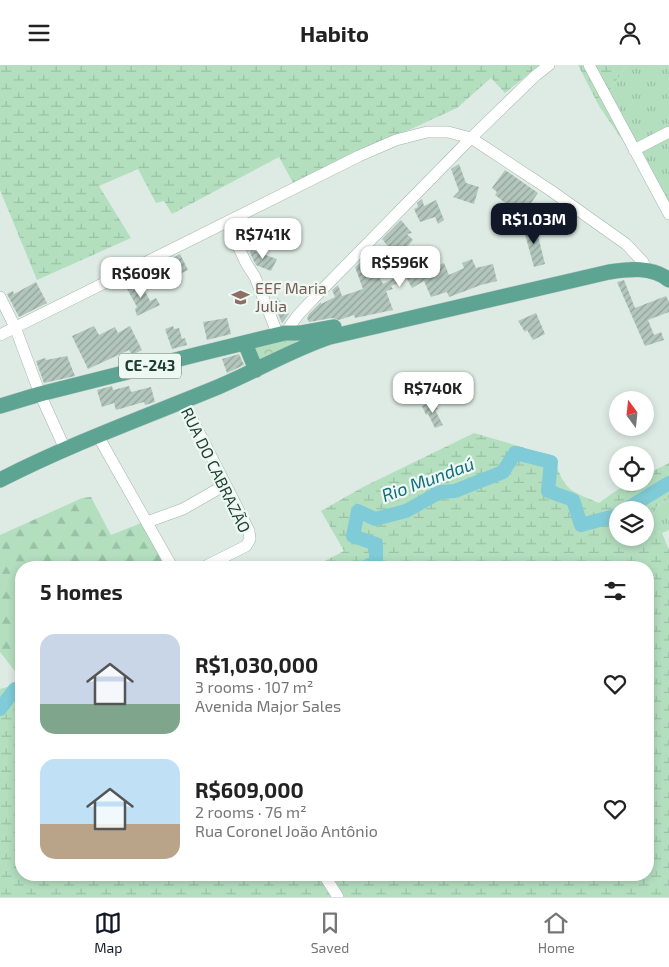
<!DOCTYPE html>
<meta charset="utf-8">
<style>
:root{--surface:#fff;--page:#f6f6f6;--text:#222;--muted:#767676;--line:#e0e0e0;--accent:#111827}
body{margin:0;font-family:"Exo 2",sans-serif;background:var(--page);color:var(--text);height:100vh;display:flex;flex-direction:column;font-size:19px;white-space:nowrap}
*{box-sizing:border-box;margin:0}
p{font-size:16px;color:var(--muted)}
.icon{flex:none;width:28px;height:28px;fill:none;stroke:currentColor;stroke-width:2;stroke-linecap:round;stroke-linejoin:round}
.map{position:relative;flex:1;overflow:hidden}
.details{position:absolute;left:15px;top:496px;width:639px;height:320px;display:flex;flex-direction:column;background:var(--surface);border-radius:20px;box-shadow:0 2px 8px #0003}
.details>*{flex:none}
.needle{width:32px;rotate:345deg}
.fabs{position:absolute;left:609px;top:326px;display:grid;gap:10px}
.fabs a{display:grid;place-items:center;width:45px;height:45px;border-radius:50%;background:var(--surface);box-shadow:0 2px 8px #0003;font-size:25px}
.price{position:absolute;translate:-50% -42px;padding:0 11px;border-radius:10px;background:#fff;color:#222;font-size:16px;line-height:32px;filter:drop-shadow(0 1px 2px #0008)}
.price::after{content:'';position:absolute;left:50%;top:30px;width:15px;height:11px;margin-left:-8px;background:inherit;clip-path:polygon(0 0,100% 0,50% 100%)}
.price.current{background:var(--accent);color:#fff}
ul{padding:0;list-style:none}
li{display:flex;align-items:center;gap:15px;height:125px;padding:0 25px}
li span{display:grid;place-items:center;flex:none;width:140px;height:100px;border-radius:15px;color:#555}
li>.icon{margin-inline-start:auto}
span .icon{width:60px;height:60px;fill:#fffc;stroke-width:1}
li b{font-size:21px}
h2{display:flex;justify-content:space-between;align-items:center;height:60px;padding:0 25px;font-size:21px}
header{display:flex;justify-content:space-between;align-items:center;height:65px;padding:0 25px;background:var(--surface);font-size:22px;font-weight:700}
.menu{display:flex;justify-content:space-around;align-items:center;height:70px;border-top:1px solid var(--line);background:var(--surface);font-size:14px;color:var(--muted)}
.menu a{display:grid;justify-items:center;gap:2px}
.menu .current{color:var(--accent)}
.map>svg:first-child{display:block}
.grass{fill:url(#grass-tufts)}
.forest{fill:url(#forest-firs)}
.wetland{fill:url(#wetland-marsh)}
.park{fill:url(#park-crowns)}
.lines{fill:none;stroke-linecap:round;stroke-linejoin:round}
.river{stroke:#7fcbd7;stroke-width:14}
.building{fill:url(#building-hatch)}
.minor-casing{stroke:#a1b3ac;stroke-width:12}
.major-casing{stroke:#c0c8c6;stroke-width:16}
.minor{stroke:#fff;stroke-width:11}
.major{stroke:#5da592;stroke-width:15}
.labels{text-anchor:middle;stroke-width:4.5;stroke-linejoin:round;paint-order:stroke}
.shield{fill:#eef8f3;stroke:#5c746d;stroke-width:1}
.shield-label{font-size:15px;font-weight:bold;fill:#1e3c34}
.education-label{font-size:16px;fill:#785e54;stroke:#eef8f3;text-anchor:start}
.street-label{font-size:16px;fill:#1e3c34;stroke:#eef8f3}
.water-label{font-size:18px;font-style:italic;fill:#126e7e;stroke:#eef8f3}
</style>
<header><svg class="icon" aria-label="menu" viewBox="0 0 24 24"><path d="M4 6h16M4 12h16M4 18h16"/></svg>Habito<svg class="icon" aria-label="person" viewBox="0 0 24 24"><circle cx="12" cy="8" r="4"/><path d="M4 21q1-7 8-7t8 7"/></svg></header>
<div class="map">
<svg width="669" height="832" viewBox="0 0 669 832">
<defs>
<pattern id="grass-tufts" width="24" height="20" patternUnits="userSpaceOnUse" patternTransform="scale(1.25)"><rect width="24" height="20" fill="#b4dfbf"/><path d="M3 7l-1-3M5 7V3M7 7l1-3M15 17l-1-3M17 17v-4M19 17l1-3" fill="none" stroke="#9ac0a5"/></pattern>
<pattern id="forest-firs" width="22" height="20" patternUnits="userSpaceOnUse" patternTransform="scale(1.25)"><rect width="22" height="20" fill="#b4dfbf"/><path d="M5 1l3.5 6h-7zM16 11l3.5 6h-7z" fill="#9ac0a5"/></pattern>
<pattern id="wetland-marsh" width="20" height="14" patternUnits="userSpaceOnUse" patternTransform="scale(1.25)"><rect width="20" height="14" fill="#b4dfbf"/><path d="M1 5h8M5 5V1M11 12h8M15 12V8" fill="none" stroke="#9ac0a5"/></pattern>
<pattern id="park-crowns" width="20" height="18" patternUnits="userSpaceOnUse" patternTransform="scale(1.25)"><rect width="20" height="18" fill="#b4dfbf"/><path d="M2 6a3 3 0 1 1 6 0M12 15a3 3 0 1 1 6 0" fill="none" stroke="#9ac0a5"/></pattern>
<pattern id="building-hatch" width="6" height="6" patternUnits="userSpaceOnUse" patternTransform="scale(1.25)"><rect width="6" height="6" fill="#b3c6be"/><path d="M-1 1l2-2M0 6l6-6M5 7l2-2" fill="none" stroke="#91a29b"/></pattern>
</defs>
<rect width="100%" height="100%" fill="#deebe5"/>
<path class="grass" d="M627 0H669V138L640 101 599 41Z
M669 433V465L662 468 645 461V450Z"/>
<path class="forest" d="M91 432 111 470 141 458 172 502H21V614L0 587V470L82 433Z"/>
<path class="wetland" d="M0 0H540L505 28 491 13 457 43 293 118 279 92 172 149 164 136 156 138 138 104 99 121 131 173 37 215 0 125Z
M578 0H627L599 41Z
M474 368 553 391C565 425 566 424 599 438 616 426 623 418 645 418V410L669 398V433L645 450V445H618V472H645V461L662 468 669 485V832H0V624L21 618V810H648V502H313L344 486 321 446 363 422Z"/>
<path class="park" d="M291 274 296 275 297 278 258 297 253 283Z"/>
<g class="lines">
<path class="river" d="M625 445 669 418
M365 502 376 497V479L353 471 358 446 375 454 406 446 440 427 455 426 503 407 515 388 551 397 548 426 573 435 581 460 618 450
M0 644 15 624 21 625"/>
</g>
<path class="building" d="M459 99 466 118 479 122 474 139 453 132 459 126 451 104Z
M505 105 538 128 522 151 495 130 497 127 492 123Z
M422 134 424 141 436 135 444 155 438 159 435 152 420 157 414 144 418 142 417 138Z
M401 155 412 168 407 169 413 175 401 189 395 182 391 185 382 174Z
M535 159 545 199 534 202 523 162Z
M251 185 277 194 271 206 256 200 250 188Z
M420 187 425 199 434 196 436 201 444 198 449 210 464 203 462 198 472 194 476 203 493 199 497 216 481 220 449 232 447 227 431 232 424 216 412 223 407 214 391 221 393 224 386 226 393 245 355 253 354 250 339 255 332 253 309 257 307 253 309 249 321 237V239L335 232 332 225 338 220 342 231 363 224 355 202 369 191 383 219 404 208 403 206Z
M180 189 188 205 169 214 171 218 159 223 151 205Z
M624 215 635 243 666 231 669 237V247L648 255 654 270 661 267 664 275 645 281 617 217Z
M140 216 150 236 156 233 160 240 137 251 135 244 137 242 126 222Z
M36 217 47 238 19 252 7 229 13 226 14 229Z
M278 233 289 249 282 258 273 237Z
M536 248 545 269 533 275 527 265 525 267 518 256Z
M227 253 231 269 207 275 203 257Z
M94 261 99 270 115 262 118 268 130 261 142 285 132 290 129 285 88 304 72 271Z
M173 261 174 264 179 263 182 274 185 273 187 280 172 284 165 264Z
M239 289 244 300 227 308 222 294Z
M67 291 75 311 44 318 36 296 45 293 46 295Z
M112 321 113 325 129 321 131 327 151 322 155 337 145 340 144 337 116 345 114 338 102 342 97 325Z
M433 336 438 344 435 345 443 360 435 363 428 349 426 350 422 341Z"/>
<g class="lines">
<defs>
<path id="minor" d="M589 0 669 149
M634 85 669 67
M227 157 246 198 255 212 278 270
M0 232 15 262 40 329 65 384
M285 268 298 250 313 234 471 73 535 11 549 0
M0 270 359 91 396 75 427 67H448L471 73 550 125 626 179 643 197 646 205
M183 336 242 452 249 466 250 474 246 481 204 502
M98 371 172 502
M147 457 183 444 225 420
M324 810 338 832"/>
<path id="major" d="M245 278 256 305
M0 341 40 329 203 288 285 268H301L334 262
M0 415C70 379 145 352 218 322 256 306 291 285 330 272L609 207C629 204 652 201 669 215"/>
</defs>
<use href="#minor" class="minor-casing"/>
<use href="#major" class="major-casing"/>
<use href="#minor" class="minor"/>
<use href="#major" class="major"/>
</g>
<defs>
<symbol id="school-bare" viewBox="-9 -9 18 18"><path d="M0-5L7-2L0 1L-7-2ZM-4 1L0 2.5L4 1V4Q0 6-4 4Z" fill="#8d6e63" stroke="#eef8f3" stroke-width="2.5" paint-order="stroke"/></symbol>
</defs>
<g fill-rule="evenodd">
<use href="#school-bare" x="228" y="220" width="25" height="25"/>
</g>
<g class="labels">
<rect class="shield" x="119" y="288.5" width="62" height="25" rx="4"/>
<g class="shield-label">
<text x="150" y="306">CE-243</text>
</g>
<g class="education-label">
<text x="255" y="229">EEF Maria<tspan x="255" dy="18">Julia</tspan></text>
</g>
<g class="street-label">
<text transform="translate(216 405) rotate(64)" y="6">RUA DO CABRAZÃO</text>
</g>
<g class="water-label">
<text transform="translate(428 415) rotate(-20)" y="6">Rio Mundaú</text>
</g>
</g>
</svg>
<div class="fabs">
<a><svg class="needle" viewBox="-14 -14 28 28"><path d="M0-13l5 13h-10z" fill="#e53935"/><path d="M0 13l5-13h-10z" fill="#767676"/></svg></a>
<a><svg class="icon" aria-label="locate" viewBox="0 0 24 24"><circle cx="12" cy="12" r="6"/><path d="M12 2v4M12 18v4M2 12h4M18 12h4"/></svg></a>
<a><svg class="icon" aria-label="layers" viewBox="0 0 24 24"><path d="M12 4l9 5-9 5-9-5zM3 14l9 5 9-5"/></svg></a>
</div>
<b class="price current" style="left:534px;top:180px">R$1.03M</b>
<b class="price" style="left:263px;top:195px">R$741K</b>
<b class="price" style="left:400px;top:223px">R$596K</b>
<b class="price" style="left:141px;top:234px">R$609K</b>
<b class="price" style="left:433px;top:349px">R$740K</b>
<section class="details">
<h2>5 homes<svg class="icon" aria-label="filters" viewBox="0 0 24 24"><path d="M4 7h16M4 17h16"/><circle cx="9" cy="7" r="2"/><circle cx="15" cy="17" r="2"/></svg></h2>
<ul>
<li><span style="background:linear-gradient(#c9d6e8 70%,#7fa58c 0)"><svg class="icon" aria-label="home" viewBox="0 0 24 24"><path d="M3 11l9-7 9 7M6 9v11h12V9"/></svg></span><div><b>R$1,030,000</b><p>3 rooms · 107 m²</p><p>Avenida Major Sales</p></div><svg class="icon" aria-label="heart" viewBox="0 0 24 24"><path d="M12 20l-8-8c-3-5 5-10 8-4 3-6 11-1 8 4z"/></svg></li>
<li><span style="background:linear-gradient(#bfe0f5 65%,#b9a48a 0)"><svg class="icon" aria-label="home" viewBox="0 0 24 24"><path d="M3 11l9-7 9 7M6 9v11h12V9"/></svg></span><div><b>R$609,000</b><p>2 rooms · 76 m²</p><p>Rua Coronel João Antônio</p></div><svg class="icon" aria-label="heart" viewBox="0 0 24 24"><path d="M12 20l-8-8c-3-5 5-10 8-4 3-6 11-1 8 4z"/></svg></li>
</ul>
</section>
</div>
<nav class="menu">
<a class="current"><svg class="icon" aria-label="map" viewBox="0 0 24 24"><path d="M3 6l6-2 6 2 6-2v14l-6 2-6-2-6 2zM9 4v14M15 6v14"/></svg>Map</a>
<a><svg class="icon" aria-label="saved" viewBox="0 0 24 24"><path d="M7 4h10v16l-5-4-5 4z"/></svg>Saved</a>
<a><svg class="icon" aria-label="home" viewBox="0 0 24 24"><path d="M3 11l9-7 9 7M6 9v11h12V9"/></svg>Home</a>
</nav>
